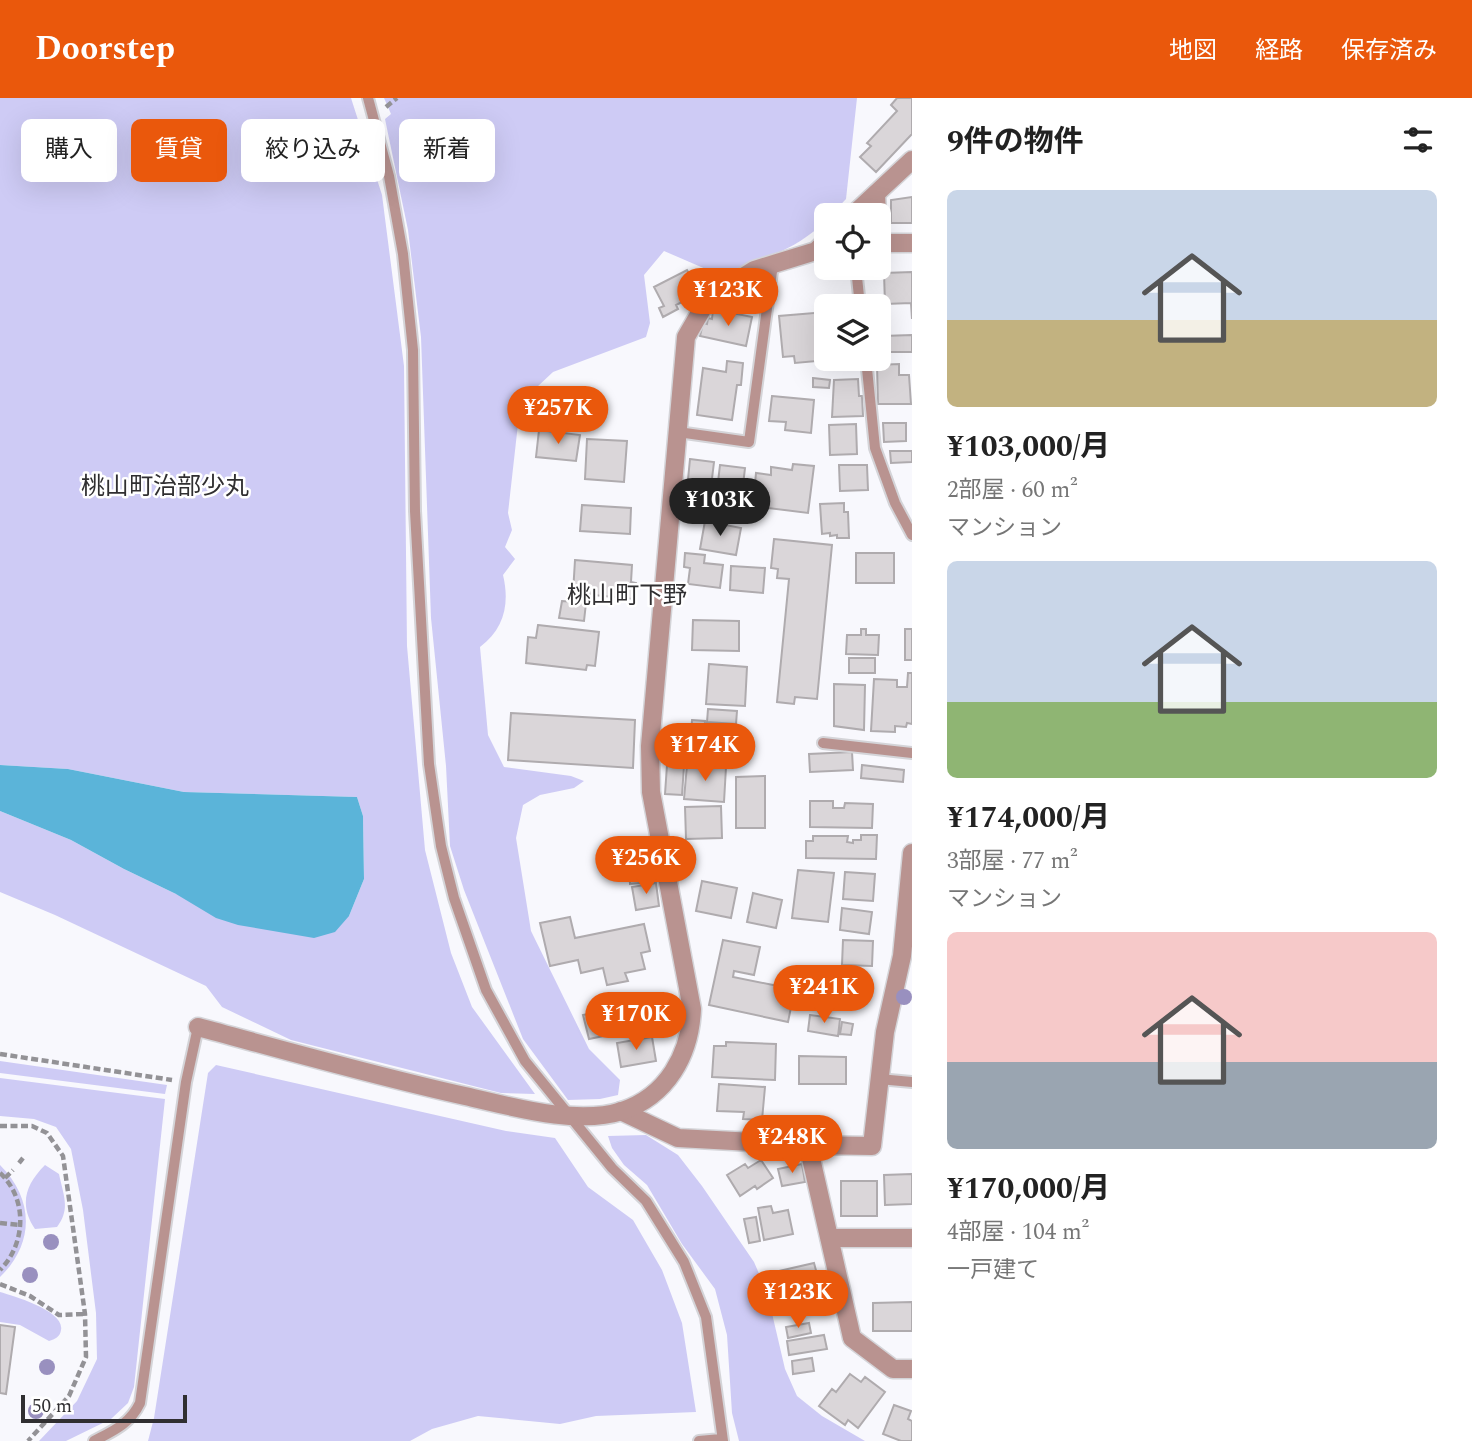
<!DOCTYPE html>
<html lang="ja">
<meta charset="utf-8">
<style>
:root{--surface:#fff;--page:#f6f6f6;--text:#222;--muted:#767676;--accent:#ea580c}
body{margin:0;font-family:Spectral,"Noto Sans JP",serif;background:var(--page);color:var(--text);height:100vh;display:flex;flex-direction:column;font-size:26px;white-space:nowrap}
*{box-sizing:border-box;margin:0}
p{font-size:23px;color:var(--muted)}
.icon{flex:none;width:38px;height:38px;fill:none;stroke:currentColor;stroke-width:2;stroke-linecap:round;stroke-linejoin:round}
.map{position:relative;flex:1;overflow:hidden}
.sheet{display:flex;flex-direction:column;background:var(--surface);width:560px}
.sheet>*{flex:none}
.guide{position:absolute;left:21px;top:21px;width:665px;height:63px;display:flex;gap:14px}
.tools{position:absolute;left:814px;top:105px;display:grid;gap:14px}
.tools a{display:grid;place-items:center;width:77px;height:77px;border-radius:10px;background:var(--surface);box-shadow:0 7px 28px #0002;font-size:35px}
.scale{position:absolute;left:21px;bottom:18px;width:166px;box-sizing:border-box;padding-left:7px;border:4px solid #302f31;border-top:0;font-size:19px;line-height:24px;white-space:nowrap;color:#302f31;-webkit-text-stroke:5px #fff;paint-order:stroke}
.price{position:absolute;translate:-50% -60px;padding:0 16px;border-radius:24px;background:var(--accent);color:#fff;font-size:23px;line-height:46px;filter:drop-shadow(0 2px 4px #0008)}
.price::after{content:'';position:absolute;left:50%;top:42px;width:21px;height:16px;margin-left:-10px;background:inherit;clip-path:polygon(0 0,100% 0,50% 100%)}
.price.current{background:#222;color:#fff}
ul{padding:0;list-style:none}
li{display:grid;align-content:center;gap:14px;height:371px;padding:0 35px}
li span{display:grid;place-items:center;height:217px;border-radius:10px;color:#555}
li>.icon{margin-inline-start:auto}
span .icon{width:126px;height:126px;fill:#fffc;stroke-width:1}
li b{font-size:30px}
h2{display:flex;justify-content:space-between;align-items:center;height:84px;padding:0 35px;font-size:30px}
.chip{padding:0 24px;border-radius:10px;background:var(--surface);box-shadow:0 7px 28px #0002;font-size:24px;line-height:63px}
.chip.current{background:var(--accent);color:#fff}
header{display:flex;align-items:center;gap:42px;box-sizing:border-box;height:98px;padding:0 35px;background:var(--accent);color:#fff}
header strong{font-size:33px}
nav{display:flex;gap:38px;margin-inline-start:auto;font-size:24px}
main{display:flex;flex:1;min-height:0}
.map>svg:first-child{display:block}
.green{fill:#cecbf5}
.water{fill:#5bb4d9}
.building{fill:#dad6d9;stroke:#afabae;stroke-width:2}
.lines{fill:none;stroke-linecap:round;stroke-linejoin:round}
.service-casing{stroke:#d4d4d8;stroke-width:14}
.minor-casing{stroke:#d4d4d8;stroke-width:21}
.tertiary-casing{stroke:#d4d4d8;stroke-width:21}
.path{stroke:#939296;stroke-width:4.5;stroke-dasharray:7 3.5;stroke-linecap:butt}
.service{stroke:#b99390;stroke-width:10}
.minor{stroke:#b99390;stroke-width:18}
.tertiary{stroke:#b99390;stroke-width:18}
.tree{fill:#9990bf}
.labels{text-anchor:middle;stroke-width:5;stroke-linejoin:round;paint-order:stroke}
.neighbourhood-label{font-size:24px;fill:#302f31;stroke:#fff}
</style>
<header>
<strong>Doorstep</strong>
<nav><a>地図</a><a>経路</a><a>保存済み</a></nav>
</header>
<main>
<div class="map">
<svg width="912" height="1343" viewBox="0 0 912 1343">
<rect width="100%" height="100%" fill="#f8f8fd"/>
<path class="green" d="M0 0H351L382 97 404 268 407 548 425 752 451 855 472 909 535 996 501 995 291 942 222 909 206 888 55 817 0 794V713L71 742 124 771 176 796 349 818 364 781 363 718 357 699 184 694 68 671 0 667Z
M384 0H857L846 101 831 117H826V122C799 151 758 163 722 178L664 153 644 177 650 225 646 239 553 274 537 289 518 326 508 415 512 432 505 449 515 461 503 477C510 506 504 531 480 549L488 637 504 669 571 678 584 683 574 690 540 697 523 707 516 740 531 833 589 951 620 982 618 997 600 1001 568 1002 523 941 464 792 450 748 446 668 431 520 421 239 408 132 385 21 391 16Z
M0 963 167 987 165 996 0 975Z
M216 967 506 1033 555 1040 588 1089 633 1122 662 1172 682 1225 696 1314 596 1318 560 1326 478 1318 432 1331 410 1343H148L154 1320 208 975Z
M0 980 165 1001 134 1289 128 1305 111 1321 66 1343H39L77 1303 97 1261 96 1215 83 1112 71 1051 56 1029 34 1021 0 1018Z
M646 1037 678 1057 702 1088 754 1164 767 1194 785 1271 797 1298 822 1318 865 1343H739L732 1315 727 1237 715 1191 682 1146 647 1087 624 1067 612 1050 608 1038Z
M0 1067C34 1101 35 1145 0 1179Z
M45 1067 59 1076C63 1096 71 1111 57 1129L35 1131C19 1107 25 1087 45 1067Z
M0 1194C14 1198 65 1213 61 1232 60 1239 55 1241 49 1243L20 1227 0 1224Z"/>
<path class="water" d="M0 667 68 671 184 694 357 699 363 718 364 781 349 818 335 834 314 840 238 827 216 820 176 796 124 771 71 742 0 713Z"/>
<path class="building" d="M897 0H912V36L876 74 860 59 871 48 867 45 897 13 891 7Z
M912 99V125H891V102Z
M687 172 692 181 687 184 690 191 680 196 684 203 676 207 678 211 663 219 659 210 664 208 654 189Z
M912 174V221L911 205 885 206 884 175Z
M713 211 752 219 746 248 700 238 703 225 707 226 708 220 712 221Z
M826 214V261H839L795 265 794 258 783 259 779 218Z
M912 237V254H884L883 238Z
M727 263 743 265 741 287H737L732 322 697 317 703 270 726 274Z
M899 266V277H909L911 306H878L877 267Z
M813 280 830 282 829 290 813 289Z
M858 281 859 298H862L863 318 832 319 834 282Z
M772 298 814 302 811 335 785 332 786 324 769 323Z
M883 325H906V343L884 344Z
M856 326 857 356 830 357 829 327Z
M539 332 580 337 576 363 536 359Z
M587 341 627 343 624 384 585 381Z
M890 353H912V364L891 365Z
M690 361 714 364 709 405 686 402Z
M793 366 814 368 808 415 753 408 756 375 771 377V369L792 372Z
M720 367 745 370 741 404 716 401Z
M839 367H867L868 392 840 393Z
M844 405V414H848L849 440H837V437L830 438V435L822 436 820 406Z
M582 407 631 410 630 436 580 433Z
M705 423 741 430 736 457 700 451Z
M774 441 832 447 817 601 795 599 794 606 777 604 789 481 777 480 778 471 771 470Z
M685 455 705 457 704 465 723 467 720 490 688 486 690 470 684 469Z
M856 455H894V485H856Z
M575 462 632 467 631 484 636 485 634 501 573 495Z
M731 468 765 470 763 495 730 492Z
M562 503 586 505 584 523 559 520Z
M693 522 739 523V553L692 552Z
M538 527 599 534 595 568 587 567 586 572 526 565 528 539 536 540Z
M861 531H866V537H879L878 557 846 556 847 537H861Z
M905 531H912V562H905Z
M849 560H875V575H849Z
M709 566 747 569 745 608 706 606Z
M908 575H912V626L907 625 906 629 895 628V634L871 633 874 581 897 582V589H907Z
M834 586 865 587 864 632 834 628Z
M708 611 737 613 736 626 707 624Z
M511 615 635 622 633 670 508 662Z
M692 622 705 623 703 654 690 653Z
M707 628 733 630 732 658 705 656Z
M852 654 853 672 810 674 809 656Z
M667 667 684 668 682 697 665 696Z
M687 667 726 669 724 704 684 701Z
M862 667 904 672 903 684 861 680Z
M765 678V730H736V679Z
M810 703H833V710H844L845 705 873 706 872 730 810 729Z
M721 708 722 740 686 741 685 709Z
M861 737H877L876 761 806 760V743H813V738H848L847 744 853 745V742H861Z
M651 765 654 784 630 786 629 767Z
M798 772 834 775 828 824 792 820Z
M845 774 875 776 873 803 843 801Z
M702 783 737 790 731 820 696 813Z
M656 785 659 808 636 812 632 789Z
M753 795 782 802 776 830 747 824Z
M842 810 872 814 869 836 840 832Z
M570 819 575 840 644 826 650 853 641 855 645 871 625 875 628 883 607 887 603 870 581 875 578 862 550 868 540 825Z
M723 842 760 849 754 877 734 873 733 879 778 888 779 881 796 885 788 924 709 907Z
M843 842 873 843 872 868 842 867Z
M833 870 865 875 862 897 830 893Z
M665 899 671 924 589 941 583 917Z
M810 917 840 921 838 938 808 933Z
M842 924 853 926 851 937 840 936Z
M652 939 656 963 621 969 617 945Z
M726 944 776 946 775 982 712 979 714 948H726Z
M799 958 846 959V986H799Z
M719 986 765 989 762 1022 743 1021 744 1014 717 1013Z
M761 1062 773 1080 757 1091 755 1088 740 1098 727 1077 745 1066 748 1070Z
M802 1066 805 1084 782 1088 778 1071Z
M912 1076V1106L885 1107 884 1077Z
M841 1083H877V1118H841Z
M771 1108 773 1115 788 1112 793 1136 764 1142 758 1110Z
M756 1119 760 1143 749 1145 744 1121Z
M814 1165 817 1176 822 1175 828 1202 781 1214 772 1182 781 1180 779 1173Z
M912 1204V1233H873V1205Z
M809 1225 811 1235 788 1240 786 1229Z
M0 1227 15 1229 6 1296 0 1295Z
M824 1237 827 1251 789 1257 787 1243Z
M812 1260 814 1273 793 1276 792 1263Z
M850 1276 861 1284 865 1279 885 1294 858 1330 848 1322 845 1327 819 1308 832 1291 836 1294Z
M894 1307 911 1313 908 1321 912 1323V1343H901L883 1336Z"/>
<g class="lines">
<defs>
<path id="service" d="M368 0 389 78 403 156 413 252 415 413 429 666 441 748 454 800 486 892 525 963 612 1070 646 1103 684 1164 706 1219 723 1343
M856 170 860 208
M866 261 875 350 895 405 912 437
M678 334 749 344 773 166
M823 645 912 655
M879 981 912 984
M94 1343C113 1333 130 1326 140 1305L186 984 198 929
M699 1343 721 1341"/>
<path id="minor" d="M876 96 877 117
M878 145H912
M621 1013 678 1040 808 1047 872 1048 885 934 902 858 912 755
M808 1047 852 1240 893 1271H912
M829 1140H912"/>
<path id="tertiary" d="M853 117 912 62
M198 929C287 953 375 978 465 998 510 1008 576 1028 622 1013 667 998 690 957 692 911L651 694 650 648 686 239 708 201 754 172 816 153 826 143"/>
</defs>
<use href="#service" class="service-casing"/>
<use href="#minor" class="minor-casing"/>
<use href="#tertiary" class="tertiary-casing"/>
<path class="path" d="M386 9 397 0
M0 956 172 982
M0 1028H32L47 1035 63 1058 85 1216 86 1259 69 1298 28 1343
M19 1065 23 1060
M0 1075C28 1101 26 1146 0 1172
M5 1080 13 1072
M0 1125 20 1127
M0 1186 30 1198 59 1217 85 1216"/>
<use href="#service" class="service"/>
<use href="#minor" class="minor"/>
<use href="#tertiary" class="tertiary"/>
</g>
<g class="tree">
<circle cx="904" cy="899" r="8"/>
<circle cx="51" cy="1144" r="8"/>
<circle cx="30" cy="1177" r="8"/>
<circle cx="47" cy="1269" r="8"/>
<circle cx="36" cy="1313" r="8"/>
</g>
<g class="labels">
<g class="neighbourhood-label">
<text x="165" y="396">桃山町治部少丸</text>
<text x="627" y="505">桃山町下野</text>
</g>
</g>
</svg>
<div class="tools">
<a><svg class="icon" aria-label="locate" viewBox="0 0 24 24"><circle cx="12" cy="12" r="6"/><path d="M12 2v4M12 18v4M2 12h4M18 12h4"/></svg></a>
<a><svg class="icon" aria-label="layers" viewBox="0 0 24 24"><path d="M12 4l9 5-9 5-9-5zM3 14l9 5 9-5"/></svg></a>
</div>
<div class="scale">50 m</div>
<b class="price" style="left:728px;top:230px">¥123K</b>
<b class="price" style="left:558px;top:348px">¥257K</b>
<b class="price current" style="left:720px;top:440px">¥103K</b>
<b class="price" style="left:705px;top:685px">¥174K</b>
<b class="price" style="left:646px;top:798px">¥256K</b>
<b class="price" style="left:824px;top:927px">¥241K</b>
<b class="price" style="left:636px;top:954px">¥170K</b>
<b class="price" style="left:792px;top:1077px">¥248K</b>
<b class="price" style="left:798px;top:1232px">¥123K</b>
<div class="guide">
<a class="chip">購入</a>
<a class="chip current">賃貸</a>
<a class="chip">絞り込み</a>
<a class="chip">新着</a>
</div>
</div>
<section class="sheet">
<h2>9件の物件<svg class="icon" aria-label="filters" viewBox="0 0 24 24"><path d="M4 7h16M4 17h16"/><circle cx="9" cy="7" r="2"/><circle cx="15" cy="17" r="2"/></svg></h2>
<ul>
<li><span style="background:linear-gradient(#c9d6e8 60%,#c2b280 0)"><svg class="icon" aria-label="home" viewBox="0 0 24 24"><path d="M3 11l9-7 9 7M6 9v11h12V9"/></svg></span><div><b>¥103,000/月</b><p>2部屋 · 60 m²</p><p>マンション</p></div></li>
<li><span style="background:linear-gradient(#c9d6e8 65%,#8fb573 0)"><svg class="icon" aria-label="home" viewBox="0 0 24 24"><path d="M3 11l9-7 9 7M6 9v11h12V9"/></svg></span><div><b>¥174,000/月</b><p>3部屋 · 77 m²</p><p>マンション</p></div></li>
<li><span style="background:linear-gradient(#f6c9c9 60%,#9aa5b1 0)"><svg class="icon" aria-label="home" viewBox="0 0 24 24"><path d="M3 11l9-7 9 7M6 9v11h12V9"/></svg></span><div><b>¥170,000/月</b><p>4部屋 · 104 m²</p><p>一戸建て</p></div></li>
</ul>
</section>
</main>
